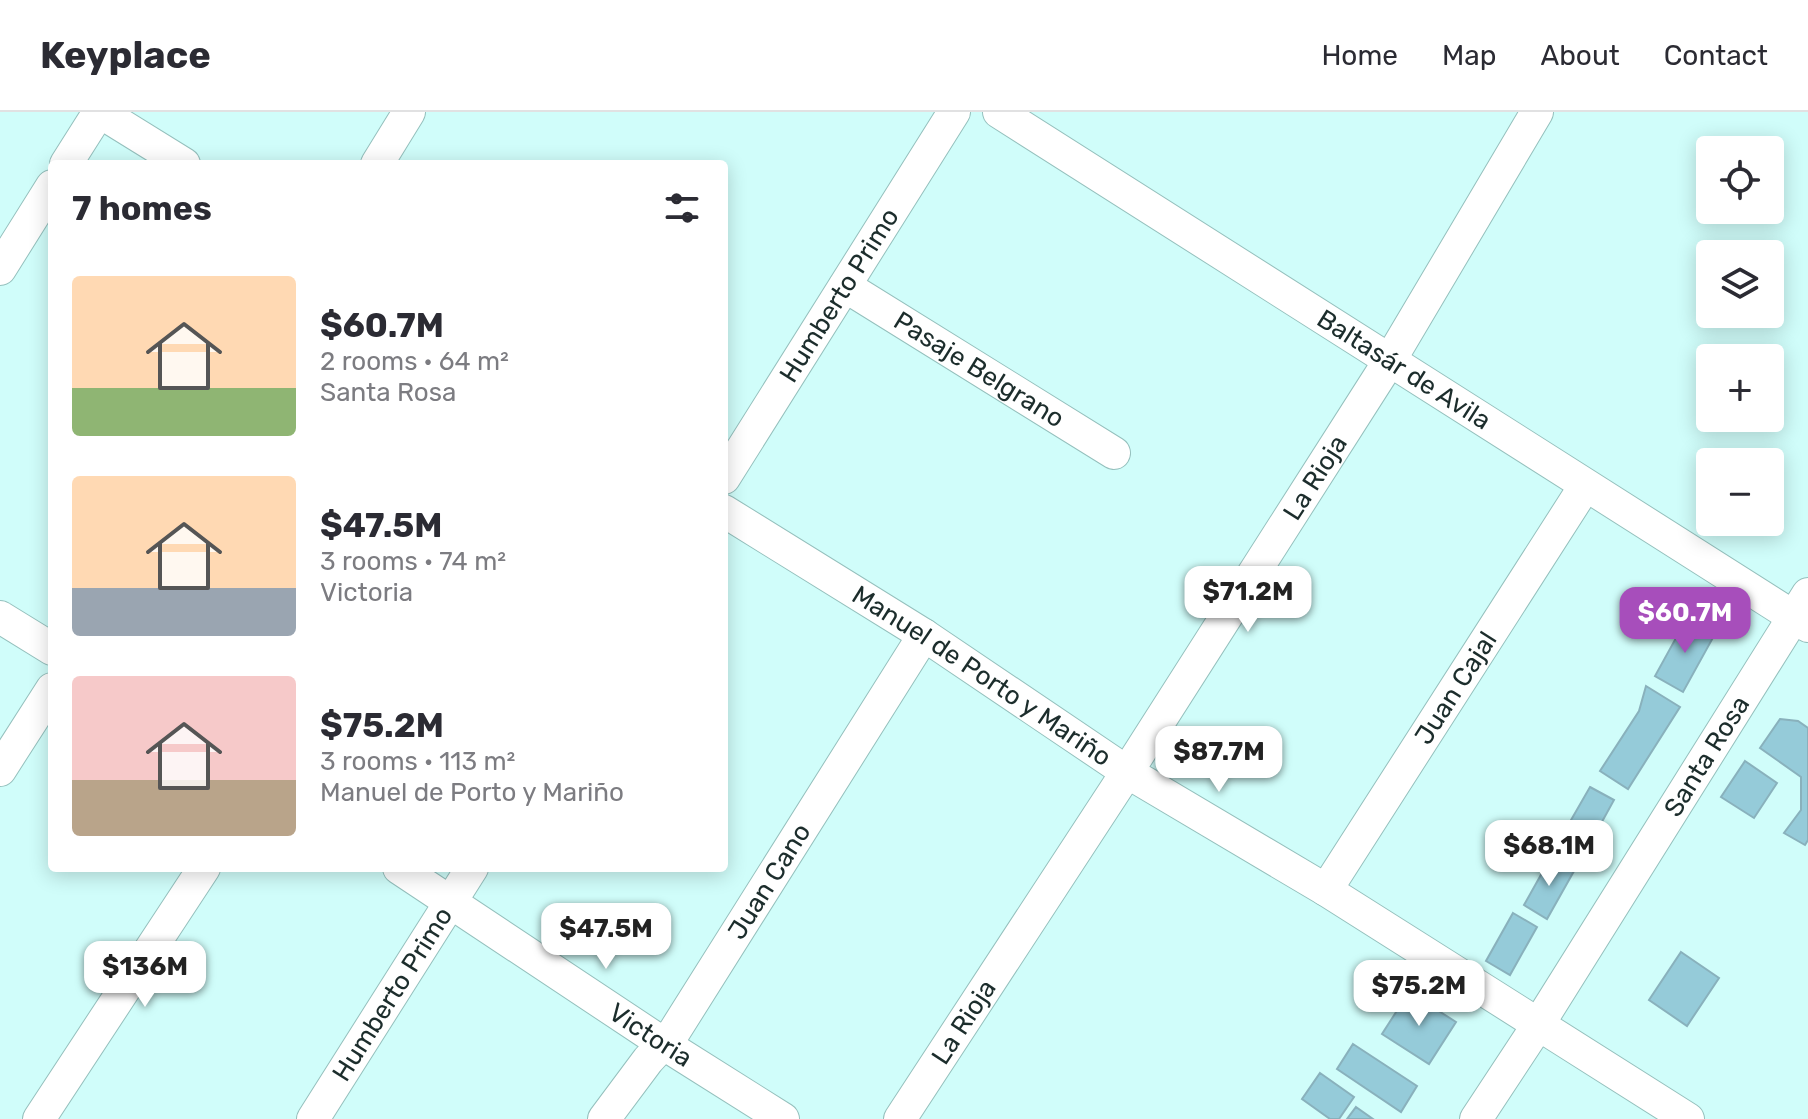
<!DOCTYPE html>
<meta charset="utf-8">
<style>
:root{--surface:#fff;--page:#f7f7f7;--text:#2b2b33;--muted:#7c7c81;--line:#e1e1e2;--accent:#a74ebb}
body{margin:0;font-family:Rubik,sans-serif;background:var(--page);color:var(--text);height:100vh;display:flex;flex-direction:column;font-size:30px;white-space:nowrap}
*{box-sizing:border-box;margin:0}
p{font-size:26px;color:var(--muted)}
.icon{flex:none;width:44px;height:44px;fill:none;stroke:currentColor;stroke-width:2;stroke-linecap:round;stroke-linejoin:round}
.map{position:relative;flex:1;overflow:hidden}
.panel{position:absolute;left:48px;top:48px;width:680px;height:712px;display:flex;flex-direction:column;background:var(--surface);border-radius:8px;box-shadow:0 4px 20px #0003}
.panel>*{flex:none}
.tools{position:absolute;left:1696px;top:24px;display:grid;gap:16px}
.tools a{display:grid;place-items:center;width:88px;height:88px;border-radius:8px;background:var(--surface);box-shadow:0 4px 20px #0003;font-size:40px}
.price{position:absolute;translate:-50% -68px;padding:0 18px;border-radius:16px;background:#fff;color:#222;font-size:26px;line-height:52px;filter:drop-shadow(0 2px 4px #0008)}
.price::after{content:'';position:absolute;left:50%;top:48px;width:24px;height:18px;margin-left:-12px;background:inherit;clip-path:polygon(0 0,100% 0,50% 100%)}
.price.current{background:var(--accent);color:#fff}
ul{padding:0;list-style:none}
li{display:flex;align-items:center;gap:24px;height:200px;padding:0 24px}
li span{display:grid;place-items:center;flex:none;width:224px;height:160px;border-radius:8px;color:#555}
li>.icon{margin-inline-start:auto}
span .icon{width:96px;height:96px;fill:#fffc;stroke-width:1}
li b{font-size:34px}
h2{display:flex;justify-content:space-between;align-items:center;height:96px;padding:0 24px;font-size:34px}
header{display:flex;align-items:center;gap:48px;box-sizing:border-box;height:112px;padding:0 40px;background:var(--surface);border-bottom:2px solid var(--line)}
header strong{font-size:38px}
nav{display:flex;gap:44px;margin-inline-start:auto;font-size:28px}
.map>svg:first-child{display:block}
.building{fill:#95cbd9;stroke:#89b1bc;stroke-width:2}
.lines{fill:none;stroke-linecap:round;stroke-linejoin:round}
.minor-casing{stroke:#95c0bd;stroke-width:34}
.minor{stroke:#fff;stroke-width:32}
.labels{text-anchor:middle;stroke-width:6;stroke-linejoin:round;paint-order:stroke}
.street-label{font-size:26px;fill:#1c2d2c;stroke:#fff}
</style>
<header>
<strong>Keyplace</strong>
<nav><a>Home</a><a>Map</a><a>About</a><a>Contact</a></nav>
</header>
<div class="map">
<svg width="1808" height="1007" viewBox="0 0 1808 1007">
<rect width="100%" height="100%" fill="#d0fdfa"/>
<path class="building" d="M1687 506 1715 522 1683 580 1655 564Z
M1646 574 1680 595 1628 677 1600 659 1639 599Z
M1780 607 1798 609 1808 616V728L1805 733 1784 721 1801 698V665L1760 636Z
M1745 649 1777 671 1754 706 1721 685Z
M1590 675 1614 688 1587 737 1563 722Z
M1551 745 1574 759 1547 807 1524 793Z
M1513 801 1537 815 1510 863 1486 849Z
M1681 840 1719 866 1687 914 1649 888Z
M1409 880 1456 910 1429 952 1382 922Z
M1353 932 1417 974 1401 1000 1337 957Z
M1320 961 1354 985 1339 1007H1330L1302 987Z
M1356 995 1373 1007H1347Z"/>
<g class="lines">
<defs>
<g id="minor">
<path d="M100 0 184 52"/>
<path id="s1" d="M999 0 1808 514"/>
<path d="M66 52 99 0"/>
<path d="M377 52 409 0"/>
<path d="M0 157 52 74"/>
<path id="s2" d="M845 174 1114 341"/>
<path id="s3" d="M724 366 954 0"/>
<path id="s4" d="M724 399 924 523 1127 660 1326 778 1688 1007"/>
<path d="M0 505 52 537"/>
<path d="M0 658 52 577"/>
<path id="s5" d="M399 756 664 932 783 1007"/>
<path id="s6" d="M1326 778 1585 374"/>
<path d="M39 1007 204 756"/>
<path id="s7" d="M313 1007 472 756"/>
<path id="s8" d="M604 1007 648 948 674 920 924 523"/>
<path id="s9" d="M900 1007 1127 660 1390 248 1537 0"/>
<path id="s10" d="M1476 1007 1538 913 1808 482"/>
</g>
</defs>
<use href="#minor" class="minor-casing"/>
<use href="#minor" class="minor"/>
</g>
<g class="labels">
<g class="street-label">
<text dy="9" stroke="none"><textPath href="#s3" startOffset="216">Humberto Primo</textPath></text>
<text dy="9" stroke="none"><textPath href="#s2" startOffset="158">Pasaje Belgrano</textPath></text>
<text dy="9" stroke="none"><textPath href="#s1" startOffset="480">Baltasár de Avila</textPath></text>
<text dy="9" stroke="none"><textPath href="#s9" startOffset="764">La Rioja</textPath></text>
<text dy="9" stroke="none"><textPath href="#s4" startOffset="306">Manuel de Porto y Mariño</textPath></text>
<text dy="9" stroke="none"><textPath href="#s6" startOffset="240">Juan Cajal</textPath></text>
<text dy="9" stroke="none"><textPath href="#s10" startOffset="430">Santa Rosa</textPath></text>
<text dy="9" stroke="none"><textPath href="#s8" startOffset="290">Juan Cano</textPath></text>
<text dy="9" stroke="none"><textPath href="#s7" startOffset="148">Humberto Primo</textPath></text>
<text dy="9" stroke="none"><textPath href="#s9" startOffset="116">La Rioja</textPath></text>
<text dy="9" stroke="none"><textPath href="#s5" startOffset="302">Victoria</textPath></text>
</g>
</g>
</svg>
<div class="tools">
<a><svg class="icon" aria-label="locate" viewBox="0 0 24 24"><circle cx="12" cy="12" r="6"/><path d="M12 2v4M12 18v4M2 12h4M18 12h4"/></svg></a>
<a><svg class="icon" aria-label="layers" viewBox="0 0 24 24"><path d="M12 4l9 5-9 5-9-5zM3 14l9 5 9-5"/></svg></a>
<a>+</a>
<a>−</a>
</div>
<b class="price" style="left:1248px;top:522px">$71.2M</b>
<b class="price current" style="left:1685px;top:543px">$60.7M</b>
<b class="price" style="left:1219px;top:682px">$87.7M</b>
<b class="price" style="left:1549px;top:776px">$68.1M</b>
<b class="price" style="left:606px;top:859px">$47.5M</b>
<b class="price" style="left:145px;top:897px">$136M</b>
<b class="price" style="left:1419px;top:916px">$75.2M</b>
<section class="panel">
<h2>7 homes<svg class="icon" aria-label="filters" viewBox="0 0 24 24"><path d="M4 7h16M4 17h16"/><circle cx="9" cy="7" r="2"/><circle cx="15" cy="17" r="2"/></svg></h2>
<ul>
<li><span style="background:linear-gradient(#ffd9b3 70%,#8fb573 0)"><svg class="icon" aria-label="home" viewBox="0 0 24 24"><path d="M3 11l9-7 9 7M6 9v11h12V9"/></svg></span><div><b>$60.7M</b><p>2 rooms · 64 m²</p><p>Santa Rosa</p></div></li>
<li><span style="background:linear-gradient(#ffd9b3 70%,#9aa5b1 0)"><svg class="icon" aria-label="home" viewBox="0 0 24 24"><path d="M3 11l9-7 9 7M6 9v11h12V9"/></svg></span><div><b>$47.5M</b><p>3 rooms · 74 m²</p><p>Victoria</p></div></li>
<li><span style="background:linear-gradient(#f6c9c9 65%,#b9a48a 0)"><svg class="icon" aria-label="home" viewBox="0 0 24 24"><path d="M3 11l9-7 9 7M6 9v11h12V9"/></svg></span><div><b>$75.2M</b><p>3 rooms · 113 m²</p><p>Manuel de Porto y Mariño</p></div></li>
</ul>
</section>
</div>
